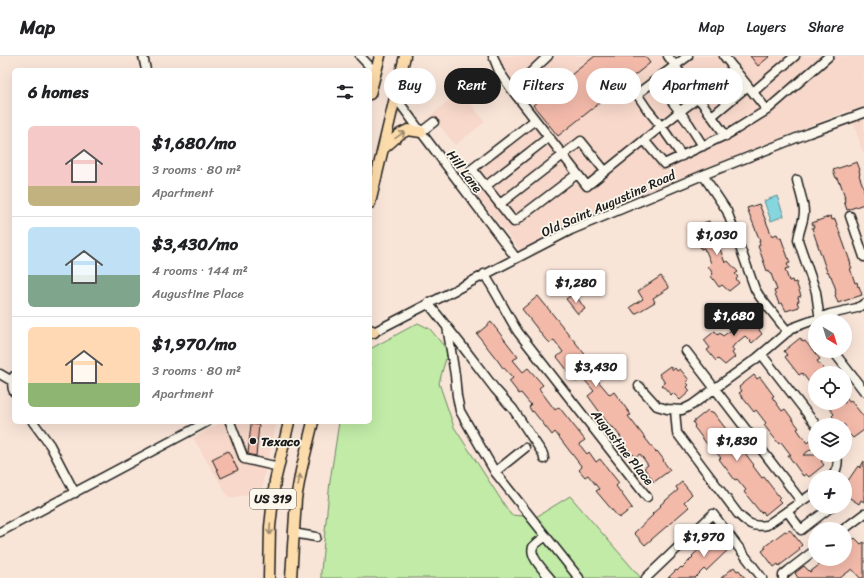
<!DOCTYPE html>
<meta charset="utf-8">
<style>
:root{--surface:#fff;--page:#f6f6f6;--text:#202124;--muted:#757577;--line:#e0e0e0;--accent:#1c1c1c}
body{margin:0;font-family:Sriracha,sans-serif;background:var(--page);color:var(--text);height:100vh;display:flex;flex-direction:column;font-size:15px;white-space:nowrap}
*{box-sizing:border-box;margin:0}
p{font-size:13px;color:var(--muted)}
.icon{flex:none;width:22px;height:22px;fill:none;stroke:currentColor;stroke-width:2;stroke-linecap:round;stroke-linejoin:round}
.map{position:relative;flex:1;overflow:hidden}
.drawer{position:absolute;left:12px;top:12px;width:360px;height:356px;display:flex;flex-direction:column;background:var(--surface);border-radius:6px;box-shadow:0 4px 16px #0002}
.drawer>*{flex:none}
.hud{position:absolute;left:384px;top:12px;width:380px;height:36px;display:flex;gap:8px}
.needle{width:26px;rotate:142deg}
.controls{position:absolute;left:808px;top:258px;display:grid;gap:8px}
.controls a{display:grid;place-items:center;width:44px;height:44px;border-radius:50%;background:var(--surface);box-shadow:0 4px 16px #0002;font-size:20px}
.price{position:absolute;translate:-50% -34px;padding:0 9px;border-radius:4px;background:#fff;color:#222;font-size:13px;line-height:26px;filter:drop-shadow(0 1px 2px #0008)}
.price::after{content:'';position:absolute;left:50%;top:24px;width:12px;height:9px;margin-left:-6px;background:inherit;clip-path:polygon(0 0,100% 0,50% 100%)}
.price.on{background:var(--accent);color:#fff}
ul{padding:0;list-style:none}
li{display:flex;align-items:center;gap:12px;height:100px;padding:0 16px}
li+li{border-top:1px solid var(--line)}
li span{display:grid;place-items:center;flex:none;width:112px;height:80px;border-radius:6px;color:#555}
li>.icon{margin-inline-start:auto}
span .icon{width:48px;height:48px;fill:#fffc;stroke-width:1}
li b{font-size:17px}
h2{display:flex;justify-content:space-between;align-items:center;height:48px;padding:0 16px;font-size:17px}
.tag{padding:0 14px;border-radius:18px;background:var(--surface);box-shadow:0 4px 16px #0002;font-size:14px;line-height:36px}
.tag.on{background:var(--accent);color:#fff}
header{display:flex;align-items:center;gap:24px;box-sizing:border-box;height:56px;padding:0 20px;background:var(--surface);border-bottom:1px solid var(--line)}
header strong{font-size:19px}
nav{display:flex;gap:22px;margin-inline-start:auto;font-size:14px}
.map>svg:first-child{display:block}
.built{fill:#f7d8ca}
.green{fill:#c1eba7;stroke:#6e8462}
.water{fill:#86d6df;stroke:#5c8c91}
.building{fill:#f3baaa;stroke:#1c1c1c}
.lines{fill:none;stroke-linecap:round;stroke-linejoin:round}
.minor-casing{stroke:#1c1c1c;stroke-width:11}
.major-casing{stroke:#1c1c1c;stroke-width:13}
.minor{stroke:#fbf7ec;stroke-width:8}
.major{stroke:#fddcac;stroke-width:10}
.oneway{stroke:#98866b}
.poi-dot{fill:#1c1c1c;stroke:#fbf7ec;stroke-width:1.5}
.labels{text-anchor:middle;stroke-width:3.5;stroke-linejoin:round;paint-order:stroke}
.shield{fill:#fbf7ec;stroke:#5f5e5a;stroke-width:1}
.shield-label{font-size:12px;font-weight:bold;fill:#1c1c1c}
.street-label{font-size:13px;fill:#1c1c1c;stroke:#fbf7ec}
.poi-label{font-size:13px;font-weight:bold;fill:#1c1c1c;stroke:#fbf7ec;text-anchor:start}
</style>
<header>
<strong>Map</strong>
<nav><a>Map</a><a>Layers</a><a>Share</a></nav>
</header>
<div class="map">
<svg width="864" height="522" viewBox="0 0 864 522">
<rect width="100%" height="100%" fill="#f9e5d8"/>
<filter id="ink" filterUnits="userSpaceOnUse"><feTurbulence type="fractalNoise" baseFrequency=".025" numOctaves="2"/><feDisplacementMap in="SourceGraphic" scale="8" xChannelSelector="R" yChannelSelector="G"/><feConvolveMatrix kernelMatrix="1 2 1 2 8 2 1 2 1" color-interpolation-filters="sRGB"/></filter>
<g filter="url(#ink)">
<path class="built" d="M487 0H864V97L862 94 849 54 576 164 520 194 459 118 529 64 493 17Z
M461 35 485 66 455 89 431 59Z
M222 366H277L264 419 262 436 229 442 193 382Z"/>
<path class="green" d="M418 267 430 273 448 295 439 327 454 371 511 459 536 461 570 440 641 522H321V515L330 425 339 366H370V293Z"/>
<path class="water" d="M777 140 784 160 771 165 764 145Z"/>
<path class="building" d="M595 0H645L650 7 558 80 533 49Z
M750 0H770L758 10Z
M857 106 860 114H859L860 118 859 119 864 133V148L847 154 844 145H845L844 141H845L840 126 839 127 837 122H836L833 114Z
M759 148 772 180 777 178 779 182H781L790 207 787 208 789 212 785 213 789 225 792 224 793 227 796 226 801 240 798 241 799 245 797 246 799 251 786 255 782 247 779 248 774 235 777 234 771 218H770L769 214 767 215 758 190 760 189 759 185H760L747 152Z
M831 160 832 164 835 163 851 208H850L852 212H850L855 227 857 226 858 231 859 230 862 239 838 247 835 239 836 238 835 235 836 234 831 220H830L828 215 827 216 812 172 814 171 812 167Z
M709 165 711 169 714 168 715 172 718 171 723 184 720 185 721 189 719 190 725 207 728 205 738 216 735 218 738 221 736 223 739 227 729 235 722 229 719 231 711 220 713 218 708 210 711 207 706 195H705L704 192 701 193 696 180 699 179 697 169Z
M661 220 669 232 653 242 655 246 635 258 630 251 643 243 638 235Z
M574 237 585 253 578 258 566 243Z
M538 240 596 312 592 315 594 318 593 319 610 339 614 336 631 359 628 360 656 396 657 395 664 404 663 405 670 414 654 426 644 412 648 409 640 398 636 401 633 398 632 399 622 385 623 384 613 371 612 372 607 366 588 340 594 335 582 321 576 326 561 306 557 301 563 296 554 284 550 287 547 284H546L522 253Z
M742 253 745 257 747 255 750 258 752 256 761 267 759 269 761 272 759 274 762 278 752 287 745 280 734 289 732 292 734 295 732 297 735 301 725 309 718 303 716 305 707 294 710 292 704 284 715 275 718 279 720 277 723 280 737 270 732 261Z
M491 266 518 301 513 304 523 316 528 312 543 329 539 332 540 334 555 354 559 351 585 384 579 388 587 398 589 396 596 406 600 403 619 427 616 430 632 452 619 462 596 435 599 433 588 419 585 421 579 414 582 411 555 376 552 379 533 355 532 356 529 351 531 349 521 337 519 338 509 325 513 322 504 312H503L498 305 477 278Z
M800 282 803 286 805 285 820 303 817 305 827 317H815V334L802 317 799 319 785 301 787 299 784 295Z
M670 310 673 314 675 312 677 315 680 313 689 324 686 326 689 329 687 331 690 335 680 344 673 337 671 339 662 329 665 327 659 318Z
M754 319 757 323 760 321 774 340 772 341 782 355 785 353 799 372 797 373 807 387 809 385 814 391 803 399H820L824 403 821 405 824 409 809 421 806 418 803 420 788 399H791L781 386 779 388 764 369 766 367 756 354 754 356 739 337 742 335 739 331Z
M845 340 849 346 851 345 864 361V374L853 382 850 379 848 381 845 377V369H842L839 365 837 367 832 360 834 358 825 347H845Z
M708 354 711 357 713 356 729 377 727 378 736 389 738 388 754 409 753 410 762 422 764 421 780 442 778 443 781 446 765 459 763 455 761 457 744 436 746 434 737 423 735 424 719 403 721 402 712 391 710 392 694 371 695 370 693 366Z
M251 368 259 369 256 400 248 398Z
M228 395 238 414 221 422 212 403Z
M864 405V446L861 444 859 448 845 439V429L858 410 860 412Z
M682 426 692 438 684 446 689 451 645 489 634 477 653 459 652 458 661 450 660 449 678 434 676 431Z
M790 474 802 489 799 492 800 494 779 510 778 508 774 511 762 495 766 492 764 491 785 475 787 476Z
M719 475 731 491 706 515 704 513 695 522H668L676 514 677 515 681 511 682 512 693 501 692 500 717 476 718 477Z
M855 482 861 488 864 486V522H860L852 513 840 522H798L795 517 804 510 810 516 827 503H845V490Z
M734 511 737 515 739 514 745 522H721Z"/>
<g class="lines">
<defs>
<path id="minor" d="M143 0 146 14
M360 0 375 16
M493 0 499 15 512 34 587 130 679 56 698 42 734 12
M668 0 726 80
M724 0 767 54
M656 24 689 68 703 90
M512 34 548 0
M753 36 795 0
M396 42 421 76 516 202
M712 60 748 30
M535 64 472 113 514 166 577 118
M421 76 434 66
M644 84 664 108 730 77 767 54 829 0
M682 100 661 70 647 53 637 38 688 0
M703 119 727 155 755 233 760 241 788 276
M797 124C799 134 804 146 804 156 804 165 799 174 798 184L816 236 820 265
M486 130 549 81
M500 148 581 85 605 115
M850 160 864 201
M484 218C497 237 506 257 518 276L647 441
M428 247 463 291 495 333 513 353 543 398 544 403
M447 270 455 319 457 340 460 355 495 416 579 522
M370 278 571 174 703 119 809 77 864 57
M686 295 801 445
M833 295 864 335
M762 299 816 369
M0 318 12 325
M14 320C12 326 11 331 14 336
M639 330 657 350 667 353 682 354 692 349 757 302 792 272 830 258 857 252 864 248
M675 354 676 366 677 377 738 458C747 467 753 472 767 469L815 436
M33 366 50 389 75 437
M230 366 244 403 279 411
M495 416 525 392
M832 421C837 414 839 408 837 399
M787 455 801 474 831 451
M844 473 864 458
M0 476 207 366
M293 477 316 481
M546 480C542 483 536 487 533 491 529 500 544 515 550 522
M646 522 713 458 762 522
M783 522V519L789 514 815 494"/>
<path id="major" d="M370 38 380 0
M383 93 400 78 408 74 421 76
M370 147 405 0
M370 274 374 276
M269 522 270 471 275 425 289 366
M291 522 296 443 301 415 313 366"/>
</defs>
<use href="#minor" class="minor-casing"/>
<use href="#major" class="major-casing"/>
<use href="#minor" class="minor"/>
<use href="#major" class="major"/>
</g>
<defs><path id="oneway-shaft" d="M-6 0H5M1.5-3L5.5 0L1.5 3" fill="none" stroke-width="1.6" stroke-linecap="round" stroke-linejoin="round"/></defs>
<g class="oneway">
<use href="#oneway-shaft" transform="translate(400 79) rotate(-34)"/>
<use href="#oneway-shaft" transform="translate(299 424) rotate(-80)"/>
<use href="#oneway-shaft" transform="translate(270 473) rotate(93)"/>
</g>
</g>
<circle class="poi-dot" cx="253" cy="385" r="4"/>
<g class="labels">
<rect class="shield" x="250" y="433" width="46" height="20" rx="3"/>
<g class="shield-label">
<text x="273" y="447">US 319</text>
</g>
<g class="street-label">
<text transform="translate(465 115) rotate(53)" y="5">Hill Lane</text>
<text transform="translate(608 147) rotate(-24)" y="5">Old Saint Augustine Road</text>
<text transform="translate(623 391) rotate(52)" y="5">Augustine Place</text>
</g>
<g class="poi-label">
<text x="261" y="390">Texaco</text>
</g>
</g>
</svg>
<div class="controls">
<a><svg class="needle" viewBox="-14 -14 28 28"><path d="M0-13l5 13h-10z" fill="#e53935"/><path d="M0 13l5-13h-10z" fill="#757577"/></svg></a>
<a><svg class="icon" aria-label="locate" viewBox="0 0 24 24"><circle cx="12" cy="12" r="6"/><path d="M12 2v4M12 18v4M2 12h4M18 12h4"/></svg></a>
<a><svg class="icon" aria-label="layers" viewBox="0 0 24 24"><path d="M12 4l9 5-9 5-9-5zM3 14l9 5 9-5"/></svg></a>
<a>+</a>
<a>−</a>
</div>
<b class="price" style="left:717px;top:200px">$1,030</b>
<b class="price" style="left:576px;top:248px">$1,280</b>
<b class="price on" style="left:734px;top:281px">$1,680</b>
<b class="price" style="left:596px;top:332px">$3,430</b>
<b class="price" style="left:737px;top:406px">$1,830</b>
<b class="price" style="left:704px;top:502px">$1,970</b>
<div class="hud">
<a class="tag">Buy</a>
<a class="tag on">Rent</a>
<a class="tag">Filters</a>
<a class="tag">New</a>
<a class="tag">Apartment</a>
</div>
<section class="drawer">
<h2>6 homes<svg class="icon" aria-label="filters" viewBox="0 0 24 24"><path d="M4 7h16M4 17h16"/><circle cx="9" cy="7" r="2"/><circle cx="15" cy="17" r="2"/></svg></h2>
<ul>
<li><span style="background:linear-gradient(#f6c9c9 75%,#c2b280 0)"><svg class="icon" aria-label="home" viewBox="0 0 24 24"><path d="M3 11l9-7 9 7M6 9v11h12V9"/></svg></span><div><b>$1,680/mo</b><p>3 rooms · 80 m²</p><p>Apartment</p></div></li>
<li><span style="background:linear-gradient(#bfe0f5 60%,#7fa58c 0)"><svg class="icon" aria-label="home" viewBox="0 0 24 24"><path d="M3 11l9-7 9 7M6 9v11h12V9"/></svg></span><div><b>$3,430/mo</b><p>4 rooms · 144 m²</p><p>Augustine Place</p></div></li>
<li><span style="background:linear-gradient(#ffd9b3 70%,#8fb573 0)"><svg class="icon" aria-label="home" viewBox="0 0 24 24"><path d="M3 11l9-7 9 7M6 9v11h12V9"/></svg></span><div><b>$1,970/mo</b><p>3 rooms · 80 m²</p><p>Apartment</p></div></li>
</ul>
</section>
</div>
